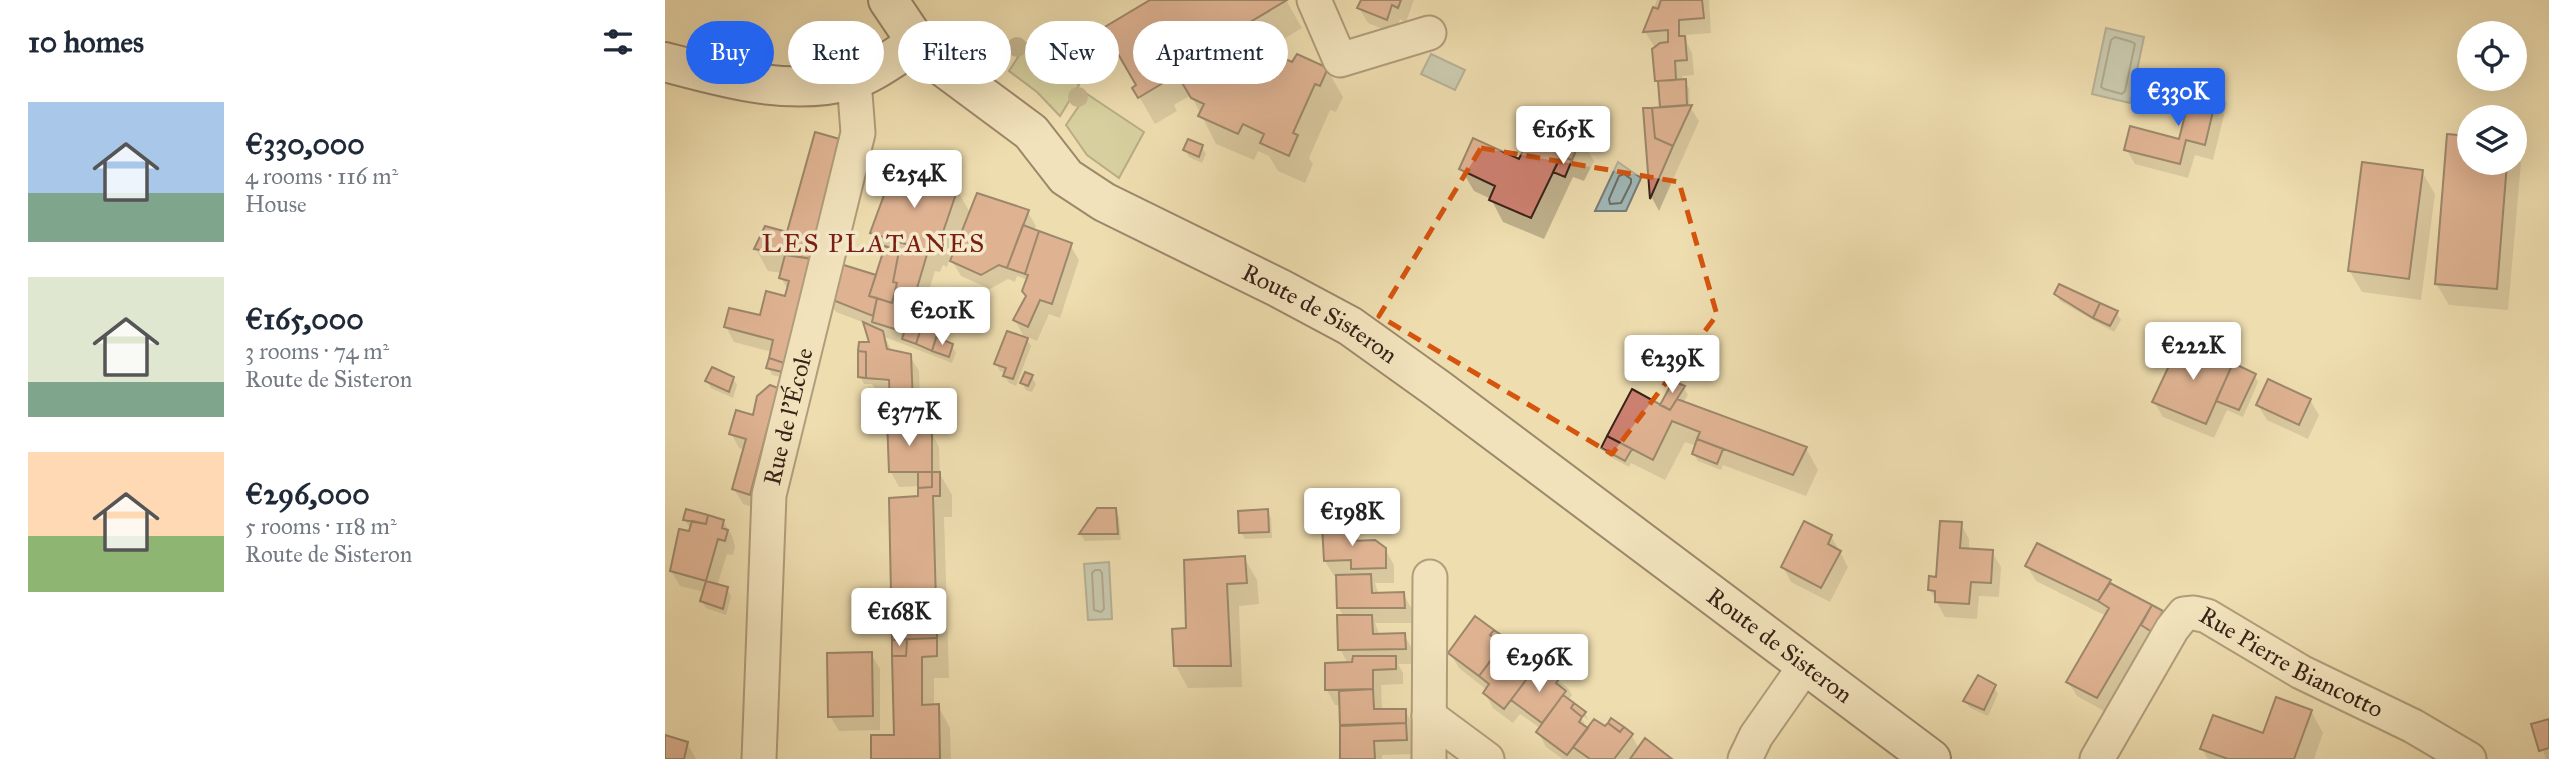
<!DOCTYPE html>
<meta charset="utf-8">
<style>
:root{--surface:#fff;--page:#f2f2f3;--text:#1f2937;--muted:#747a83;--accent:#2563eb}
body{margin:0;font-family:"IM FELL Great Primer",serif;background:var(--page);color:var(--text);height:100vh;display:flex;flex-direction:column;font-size:26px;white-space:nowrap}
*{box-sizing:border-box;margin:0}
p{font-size:23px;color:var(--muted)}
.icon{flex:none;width:38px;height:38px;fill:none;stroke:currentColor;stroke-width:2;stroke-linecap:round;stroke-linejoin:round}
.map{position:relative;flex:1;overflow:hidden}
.sheet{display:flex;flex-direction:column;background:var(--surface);width:665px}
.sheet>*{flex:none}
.guide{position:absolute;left:21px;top:21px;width:665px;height:63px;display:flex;gap:14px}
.buttons{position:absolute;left:1792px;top:21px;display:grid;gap:14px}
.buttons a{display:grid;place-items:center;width:70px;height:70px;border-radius:50%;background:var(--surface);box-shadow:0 7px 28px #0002;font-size:35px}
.price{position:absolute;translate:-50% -60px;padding:0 16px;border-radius:7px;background:#fff;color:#222;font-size:23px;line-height:46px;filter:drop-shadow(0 2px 4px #0008)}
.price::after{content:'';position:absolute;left:50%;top:42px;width:21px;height:16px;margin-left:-10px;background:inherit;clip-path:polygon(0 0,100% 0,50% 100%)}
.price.current{background:var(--accent);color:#fff}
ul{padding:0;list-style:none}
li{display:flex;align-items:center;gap:21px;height:175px;padding:0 28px}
li span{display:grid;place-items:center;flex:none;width:196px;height:140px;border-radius:0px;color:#555}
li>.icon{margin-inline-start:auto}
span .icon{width:84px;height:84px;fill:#fffc;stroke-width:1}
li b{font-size:30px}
h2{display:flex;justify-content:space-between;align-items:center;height:84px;padding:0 28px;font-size:30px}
.tag{padding:0 24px;border-radius:32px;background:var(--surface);box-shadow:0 7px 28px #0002;font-size:24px;line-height:63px}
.tag.current{background:var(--accent);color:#fff}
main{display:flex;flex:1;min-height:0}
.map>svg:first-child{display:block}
.green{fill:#bac08a;stroke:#7a7152;stroke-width:2}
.water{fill:#a0b8b7;stroke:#777c78;stroke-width:2}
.shadow{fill:#0003;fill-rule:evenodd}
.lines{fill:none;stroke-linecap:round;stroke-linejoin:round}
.shore{stroke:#6c6d68;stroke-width:2}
.building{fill:#cc8070;stroke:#392219;stroke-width:2}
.minor-casing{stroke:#66513e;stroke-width:37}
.secondary-casing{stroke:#392219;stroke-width:42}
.minor{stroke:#f4e9cb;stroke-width:33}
.secondary{stroke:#f4e9cb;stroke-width:38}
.tree{fill:#9c8c6c}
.marked{fill:none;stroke:#d6540d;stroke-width:5;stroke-dasharray:14 9;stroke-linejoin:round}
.labels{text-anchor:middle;stroke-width:7;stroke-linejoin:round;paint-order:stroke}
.street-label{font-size:24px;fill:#392219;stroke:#f4e9cb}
.neighbourhood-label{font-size:26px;letter-spacing:2px;fill:#7a1f14;stroke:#f4e9cb}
</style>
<main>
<section class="sheet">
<h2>10 homes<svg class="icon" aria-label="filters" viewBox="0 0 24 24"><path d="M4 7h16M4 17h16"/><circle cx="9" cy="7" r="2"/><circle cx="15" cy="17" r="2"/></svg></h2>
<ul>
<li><span style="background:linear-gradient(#a9c7e8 65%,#7fa58c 0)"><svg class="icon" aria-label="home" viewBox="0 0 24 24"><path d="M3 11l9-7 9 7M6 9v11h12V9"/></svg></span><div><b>€330,000</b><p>4 rooms · 116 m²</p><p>House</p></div></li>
<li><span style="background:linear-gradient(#dfe7d0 75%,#7fa58c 0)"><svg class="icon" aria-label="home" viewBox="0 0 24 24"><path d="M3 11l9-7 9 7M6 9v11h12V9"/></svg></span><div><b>€165,000</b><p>3 rooms · 74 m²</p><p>Route de Sisteron</p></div></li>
<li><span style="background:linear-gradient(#ffd9b3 60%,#8fb573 0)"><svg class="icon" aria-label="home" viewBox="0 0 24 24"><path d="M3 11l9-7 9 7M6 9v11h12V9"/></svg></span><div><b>€296,000</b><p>5 rooms · 118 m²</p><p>Route de Sisteron</p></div></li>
</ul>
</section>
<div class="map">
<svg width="1884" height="759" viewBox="0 0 1884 759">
<rect width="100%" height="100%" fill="#eeddaf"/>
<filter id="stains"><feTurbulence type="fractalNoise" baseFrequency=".00286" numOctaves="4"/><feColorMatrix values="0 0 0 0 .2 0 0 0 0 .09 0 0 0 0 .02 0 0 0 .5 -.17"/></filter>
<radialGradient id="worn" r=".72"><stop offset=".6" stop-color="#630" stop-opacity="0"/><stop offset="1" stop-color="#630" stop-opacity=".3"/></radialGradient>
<path class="green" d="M362 43 414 85 395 116 372 92 344 71Z
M422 94 479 132 454 178 422 155 401 125Z"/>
<path class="water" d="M1441 28 1479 37 1465 103 1427 94Z
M766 54 800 70 790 90 756 74Z
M953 162 976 178 961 211H930Z
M444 562 447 619 423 620 419 564Z"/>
<path class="shadow" d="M489 0H621L637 28 598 51 628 65 662 69 678 97 671 112 665 110 644 158 648 164 640 183 613 171 604 156 593 151 589 160 551 144 526 95 509 105 512 111 490 124 469 88 473 86Z
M697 0H749L741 22 735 19 730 34 703 23 694 8Z
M992 0H1044L1046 33 1021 35 1022 43 1027 53 1029 75 1017 76 1018 81 1024 88 1025 107 1034 121 994 211 987 198 980 110 996 109 995 86 992 81 994 46H989L980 32Z
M1553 88 1562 103 1548 160 1530 155 1523 178 1470 164 1461 149 1515 141Z
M1784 136 1804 137V163H1850V152L1856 163 1843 310 1784 305 1771 283Z
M916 139 929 161 919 181 908 177 879 239 838 222 826 199 809 191 796 169 855 161Z
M177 142 120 378 107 375 103 367 107 352 69 342 61 327 96 318 121 298 123 290 116 278 117 273 103 271 91 249 123 234Z
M537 147 541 154 537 163 524 157 520 150Z
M1757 172 1770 194 1756 300 1697 292 1684 270Z
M292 190 306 214 362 211 371 226 369 231 405 245 414 260 395 318 384 314 372 341 360 336 366 346 351 386 344 383 340 376 341 373 335 371 331 364 360 339 350 320 362 297 363 280 352 276 350 282 343 279 325 289 296 276 287 261 290 253 287 252 282 267 278 265 275 272 270 271 256 317 275 325 279 332 276 341 287 346 291 353 287 363 220 337 227 352 245 356 254 371 256 418H237L245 432H266L274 447 275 474 287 495V517H279L284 678H269V706H273L285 728 286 759H208L230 737 255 486 234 487 226 472 237 421 226 403V394L212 392 207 384H199L195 376 206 343 200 323 171 312 162 297 212 277 219 253 207 232ZM209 377 233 380 232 383 209 380Z
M1391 294 1452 313 1456 320 1449 332 1395 301Z
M1496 347 1589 375 1593 382 1578 417 1562 410 1549 438 1498 417 1489 402 1509 359 1500 354Z
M367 377 371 384 367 392 361 390 357 383Z
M68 378 72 385 68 398 46 388 42 381Z
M1019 388 1023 395 1018 403 1141 448 1153 470 1141 496 1058 465 1056 470 1033 461 1029 454 1032 446 1020 442 1000 480 966 463 964 467 942 455 938 448 1000 410Z
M112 389 120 404 93 509 78 504 69 489 80 450 74 448 66 433 89 417Z
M1645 400 1654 415 1643 439 1602 420 1593 405Z
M450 509 454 517 456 540 420 541 416 535 433 510Z
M602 511 606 518 607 538 580 539 576 532Z
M20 520 58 521 67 536 70 546 68 555 62 554 52 586 62 589 66 596 61 615 41 608 37 601 40 592 15 586 6 571 26 534 27 527H24Z
M1296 524 1304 539V550L1327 552 1336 567 1334 597 1314 596 1312 619 1280 617 1265 590 1273 579Z
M687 526 696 542 720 549 729 565V583H710L714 595 738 594 747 609V623H710L715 636 739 635 748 650V664H733L738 673V684L716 685 717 710 740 711 749 726V754L717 755V759H676V705H670L662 690 683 664 675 649 679 617 674 608 673 576H669L660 561Z
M1166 536 1183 567 1165 602 1126 582 1118 567Z
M579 558 592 580 594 604 574 606 577 687 523 688 511 666 523 630Z
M1362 566 1445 581 1448 586 1497 612 1501 620 1441 712 1412 696 1403 682 1441 616 1371 581Z
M811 618 840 640 844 647 835 640V645L842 650 840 652 844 657 867 675 874 666 903 688 907 695 904 700 906 703 920 713 923 720 912 710 923 730 930 721 940 729 943 725 948 728 945 723 947 721 967 736 974 749 980 740 1004 759H898L881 747 873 732 875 728 855 714 848 723 828 708 820 693 822 690 794 668 785 653Z
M206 654 215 669V730L174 731 165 716Z
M1329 687 1333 694 1323 716 1305 708 1300 701Z
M1646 711 1658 733 1649 759H1543L1537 749 1599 735Z
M1884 721V759H1881L1869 725Z
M0 737 22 743 31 759H0Z"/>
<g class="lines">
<path class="shore" d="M1450 37 1467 42 1470 44 1460 91 1457 94 1439 89 1436 87 1446 40Z
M959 174 966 179V183L956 203 945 204 944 199 954 176Z
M430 570H435L437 573 439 609 436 612 429 610 427 573Z"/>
</g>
<path class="building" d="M485 0H622L572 30 578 40 627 62 632 54 663 68 655 86 650 84 628 133 633 135 624 156 595 143 599 134 578 124 573 134 533 116 539 104 526 98 509 69 494 77 498 83 473 98 467 88 471 85 438 28Z
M696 0H736L733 8 727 5 722 20 692 8Z
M996 0H1037L1039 18 1014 20V36H1020L1022 60 1010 61 1011 80 990 81 987 49 995 43 1003 42V30L978 32 988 7 993 9Z
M1021 79 1022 105 995 107 993 81Z
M1529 79 1554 86 1540 145 1521 140 1515 164 1459 150 1465 126 1514 139Z
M1027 105 1008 146 990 138 987 108Z
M978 108H987L990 138 1008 146 985 199Z
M873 116 917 137 907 160 896 156 866 218 824 200 830 186 794 169 808 138 854 159Z
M150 132 178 140 147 259 89 249 100 226 122 232Z
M1782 134 1804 136V163H1842L1832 289 1770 284Z
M523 139 538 145 534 157 518 150Z
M896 156 907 160 900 177 888 172Z
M1697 162 1758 170 1744 279 1683 271Z
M229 168 293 188 278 232 275 231 269 246 266 244 263 251 205 233Z
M312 193 364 210 342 268 334 265 316 275 285 261Z
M358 225 374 231 360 274 342 268Z
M374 231 407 243 387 304 375 300 363 327 348 320 361 296 357 291 363 275 360 274Z
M220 246 234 251 228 282 232 283 227 303 204 296Z
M245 247 263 251 239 332 207 322 212 298 227 303 232 283 228 282 234 251 243 254Z
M120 255 147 259 119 363 104 358 108 340 59 327 64 308 95 315 101 291 120 296 124 281 114 278Z
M169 262 211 275 204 296 212 298 208 316 160 297Z
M1394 284 1435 303 1428 318 1389 294Z
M1435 303 1453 311 1445 326 1428 318Z
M246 311 260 316 251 344 237 339Z
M260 316 276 323 267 351 251 344Z
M198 322 218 331 222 349 246 354 248 403H225L224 380 201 378V352L193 351 194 342H204Z
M342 331 363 338 348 379 338 376 341 368 329 364Z
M1500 333 1516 340 1509 355 1494 347Z
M271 337 288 344 284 357 267 351Z
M1516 340 1568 363 1541 424 1487 402Z
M193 351 201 352V378L193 377Z
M104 358 119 363 117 372 101 368Z
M1568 363 1591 374 1574 410 1551 401Z
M47 367 69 377 64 392 40 381Z
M360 372 368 375 363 386 355 383Z
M1603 379 1646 399 1634 425 1591 405Z
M1008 381 1020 386 1005 410 995 405Z
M105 385 113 388 85 495 67 489 81 439 64 434 71 410 88 415 92 396Z
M967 389 1005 410 1012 399 1142 447 1128 475 1032 439 1035 432 1007 421 988 460 942 436Z
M222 419H240V430L267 431V472H224Z
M942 436 967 449 960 461 936 448Z
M1032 439 1058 449 1052 464 1027 454Z
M253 472H267V487L253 488Z
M267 472H275V496H268L272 638 227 640 224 498 253 496V488L267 487Z
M432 508H451L453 534H414Z
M21 509 43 515 41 524 18 520Z
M603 509 604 532 574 533 573 511Z
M43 515 59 520 57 528 63 530 60 541 53 539 41 581 5 571 14 529 24 531 27 521 41 524Z
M1139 521 1167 535 1163 544 1176 551 1156 588 1116 567Z
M1275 521 1297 522 1295 548 1328 550 1326 583 1306 582 1304 604 1270 602V591L1263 590 1264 576 1271 577Z
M688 524V541L710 540 721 548V568L686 569V560L659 561 657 525Z
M1372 543 1446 580 1433 601 1360 566Z
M580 556 582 583 562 584 566 666H509L507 629 521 628 519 560Z
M706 574 707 593 739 592 740 608H672L671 575Z
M41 581 63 587 58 609 35 601Z
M1445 583 1487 605 1432 698 1401 682 1444 608 1433 601Z
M1487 605 1498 611 1487 632 1476 625Z
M672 615H707L708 634 740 633 741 649 673 650Z
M810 616 829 630 825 635 838 644 814 676 783 653Z
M829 630 842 639 838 644 825 635Z
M272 638V656L257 657V705L274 704 275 759H206V735H229L227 656H241L242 639Z
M242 639 241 656H227V640Z
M835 648 845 656 841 660 855 670 858 666 867 672 839 709 818 693 824 684 814 676Z
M207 652 208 716 163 717 162 653Z
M688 656H731V669L708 670V689L660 690V663L687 662Z
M845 656 858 666 855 670 841 660Z
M873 664 894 679 891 683 901 691 877 723 846 700Z
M1313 675 1331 685 1319 710 1298 701Z
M708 689 709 709H741V723L675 725 674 691Z
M898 695 909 703 906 708 917 717 914 722 923 728 902 755 871 732Z
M1611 697 1647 710 1629 759H1563L1535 749 1548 715 1598 733Z
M909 703 921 712 917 717 906 708Z
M946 718 959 727 955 732 943 723Z
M929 719 940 726 943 723 955 732 959 727 968 734 949 759H925L908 747Z
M1884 719V748L1874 751 1866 724Z
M741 723 742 740 709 741 710 759H675V726Z
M0 735 23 742 19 759H0Z
M980 738 1007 759H965Z"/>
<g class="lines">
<defs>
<g id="minor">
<path d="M649 0 675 60 764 33"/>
<path d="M764 716 822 759"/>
<path id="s1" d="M94 759 104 495 193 133 189 80"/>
<path d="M764 759 765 577"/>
<path d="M1080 759 1091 736 1140 666"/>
<path id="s2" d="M1432 759 1507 629 1519 614 1529 613 1542 616 1636 672 1748 726 1804 759"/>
</g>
<g id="secondary">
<path id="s3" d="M223 0 252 43 277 66 366 132 401 177 439 202 614 288 685 326 773 389 1266 759"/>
<path d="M0 62C60 78 125 97 187 80 205 76 235 53 252 43"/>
</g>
</defs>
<use href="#minor" class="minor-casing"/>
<use href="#secondary" class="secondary-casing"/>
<use href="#minor" class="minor"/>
<use href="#secondary" class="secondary"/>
</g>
<g class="tree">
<circle cx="352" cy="47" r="10"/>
<circle cx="413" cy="97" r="10"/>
</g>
<path d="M0 0H1884V759H0ZM816 148 1014 182 1052 315 947 454 714 316Z" fill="#eeddaf" fill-opacity=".55" fill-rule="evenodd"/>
<path class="marked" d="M816 148 1014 182 1052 315 947 454 714 316Z"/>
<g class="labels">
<g class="street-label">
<text dy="8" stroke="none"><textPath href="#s3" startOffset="542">Route de Sisteron</textPath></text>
<text dy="8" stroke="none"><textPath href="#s1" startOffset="345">Rue de l'École</textPath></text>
<text dy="8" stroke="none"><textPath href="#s3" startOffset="1110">Route de Sisteron</textPath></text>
<text dy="8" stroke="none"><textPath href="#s2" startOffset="289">Rue Pierre Biancotto</textPath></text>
</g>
<g class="neighbourhood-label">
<text x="209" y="252">LES PLATANES</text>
</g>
</g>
<rect width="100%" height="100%" filter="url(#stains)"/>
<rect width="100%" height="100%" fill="url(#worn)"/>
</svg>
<div class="buttons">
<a><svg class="icon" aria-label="locate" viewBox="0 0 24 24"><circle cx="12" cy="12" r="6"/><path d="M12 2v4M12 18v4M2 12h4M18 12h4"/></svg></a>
<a><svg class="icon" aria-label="layers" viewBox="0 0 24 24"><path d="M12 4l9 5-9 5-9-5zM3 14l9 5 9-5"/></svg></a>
</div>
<b class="price current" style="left:1513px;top:128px">€330K</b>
<b class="price" style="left:898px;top:166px">€165K</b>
<b class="price" style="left:249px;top:210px">€254K</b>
<b class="price" style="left:277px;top:347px">€201K</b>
<b class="price" style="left:1528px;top:382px">€222K</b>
<b class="price" style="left:1007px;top:395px">€239K</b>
<b class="price" style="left:244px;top:448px">€377K</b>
<b class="price" style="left:687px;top:548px">€198K</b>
<b class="price" style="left:234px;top:648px">€168K</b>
<b class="price" style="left:874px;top:694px">€296K</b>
<div class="guide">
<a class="tag current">Buy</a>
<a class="tag">Rent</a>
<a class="tag">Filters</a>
<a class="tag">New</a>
<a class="tag">Apartment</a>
</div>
</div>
</main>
